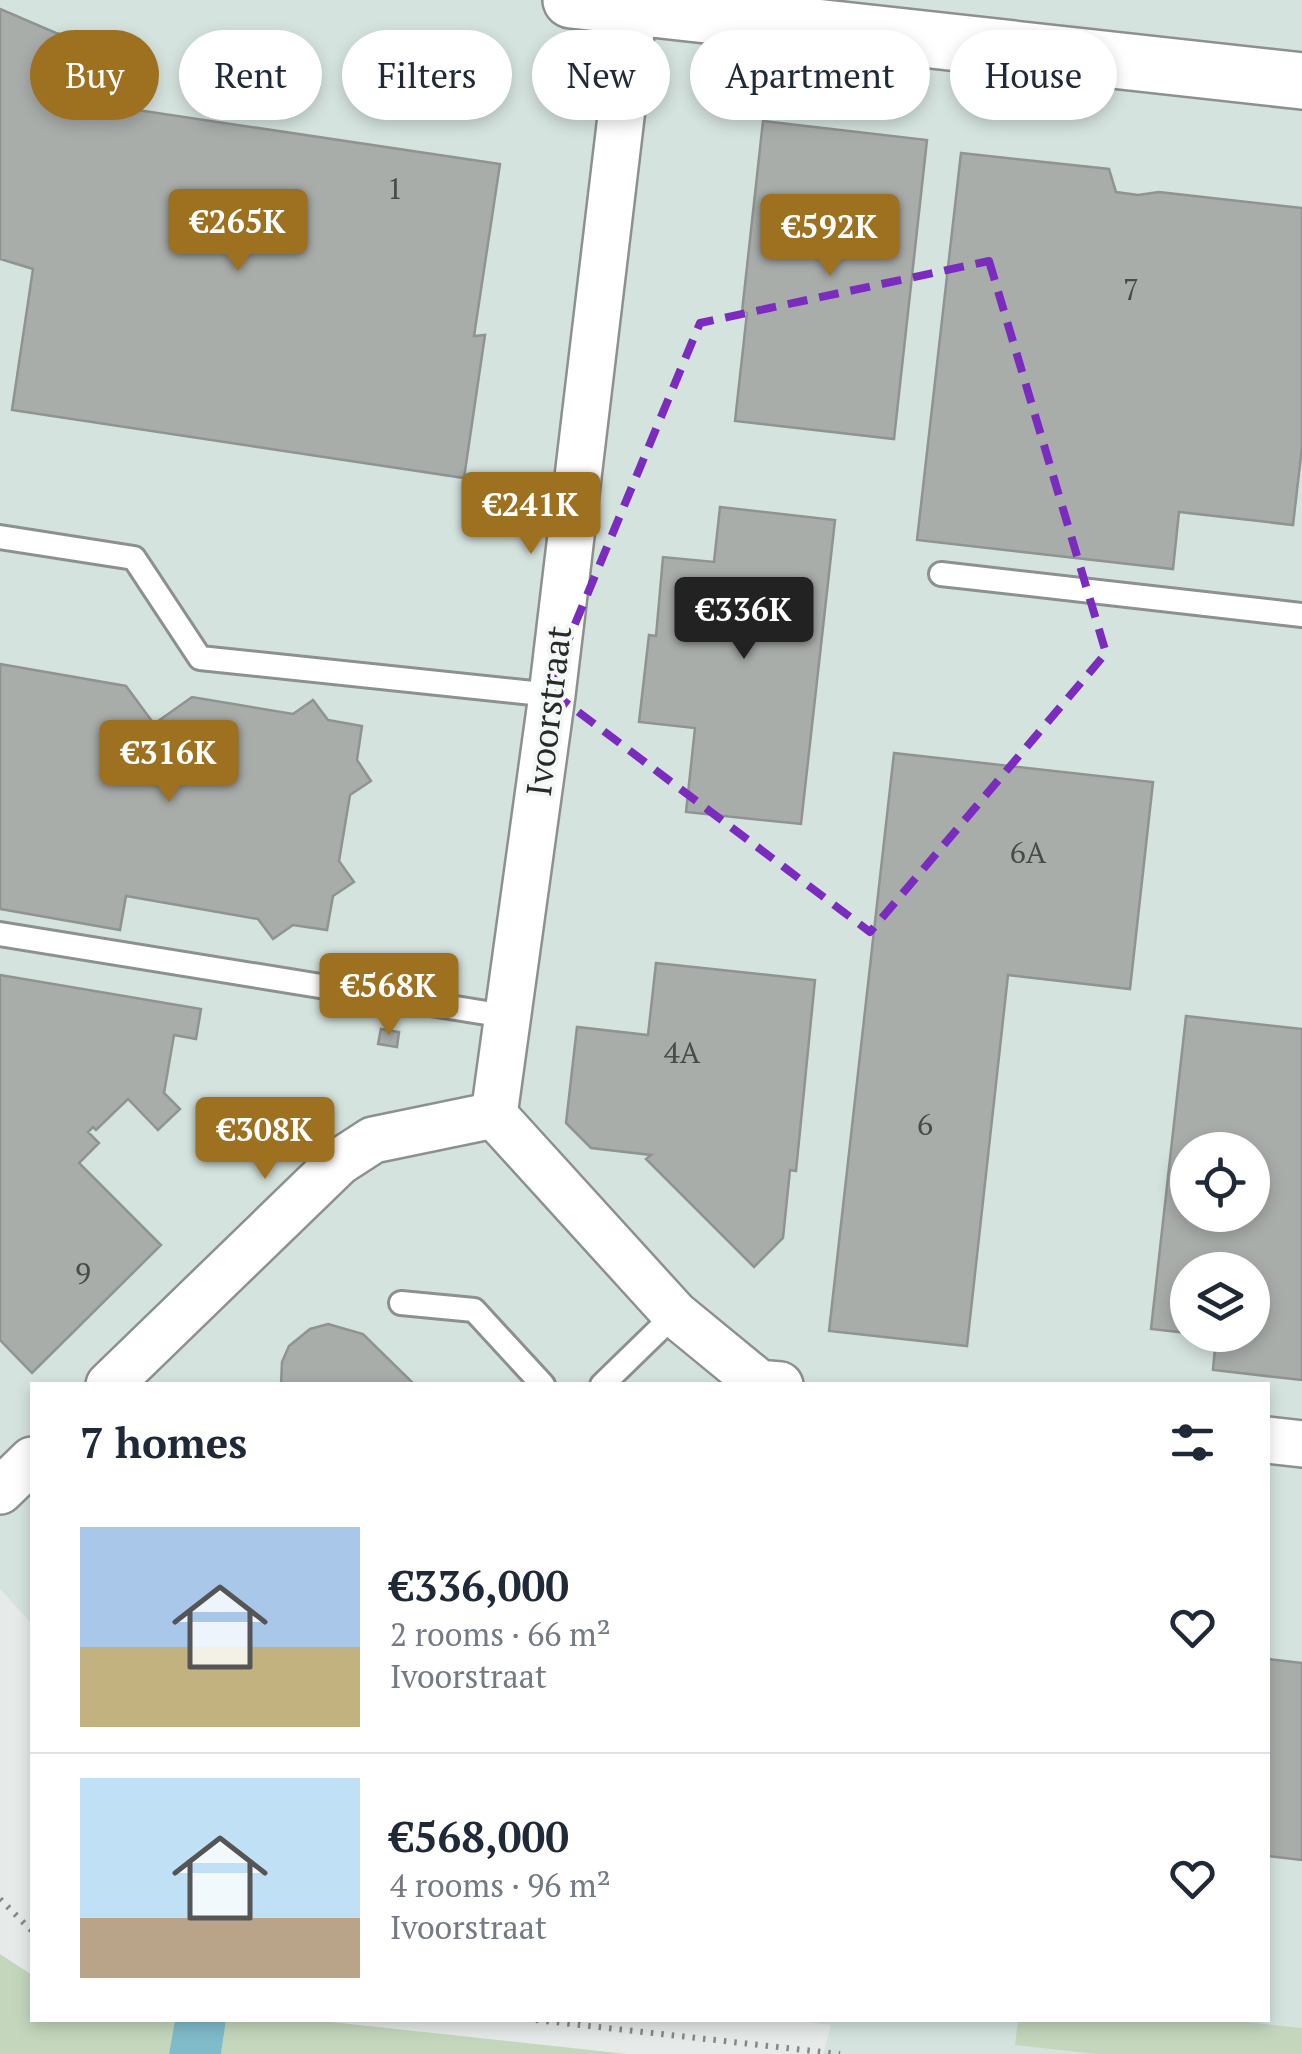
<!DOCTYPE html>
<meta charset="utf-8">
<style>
:root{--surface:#fff;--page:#f6f6f7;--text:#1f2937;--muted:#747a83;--line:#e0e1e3;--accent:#9e7121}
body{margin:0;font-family:"PT Serif",serif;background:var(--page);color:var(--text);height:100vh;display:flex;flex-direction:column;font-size:38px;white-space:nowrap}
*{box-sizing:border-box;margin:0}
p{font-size:32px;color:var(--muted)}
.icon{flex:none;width:55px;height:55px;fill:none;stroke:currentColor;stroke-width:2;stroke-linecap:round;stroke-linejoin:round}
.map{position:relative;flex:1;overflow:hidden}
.drawer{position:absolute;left:30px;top:1382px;width:1240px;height:640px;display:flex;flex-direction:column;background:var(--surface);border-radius:0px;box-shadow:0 5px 15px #0003}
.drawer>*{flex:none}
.banner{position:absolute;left:30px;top:30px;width:1242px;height:90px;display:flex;gap:20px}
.controls{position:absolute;left:1170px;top:1132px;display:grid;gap:20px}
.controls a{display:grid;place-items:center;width:100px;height:100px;border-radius:50%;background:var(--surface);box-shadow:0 5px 15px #0003;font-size:50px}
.price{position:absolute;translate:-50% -85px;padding:0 22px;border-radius:10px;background:var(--accent);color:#fff;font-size:32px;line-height:65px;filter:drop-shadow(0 2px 5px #0008)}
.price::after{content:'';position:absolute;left:50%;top:60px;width:30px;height:22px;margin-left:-15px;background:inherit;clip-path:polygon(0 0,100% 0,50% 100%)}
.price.on{background:#222;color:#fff}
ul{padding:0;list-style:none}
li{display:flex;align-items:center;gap:30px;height:250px;padding:0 50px}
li+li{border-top:2px solid var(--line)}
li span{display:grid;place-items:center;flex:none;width:280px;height:200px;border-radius:0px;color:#555}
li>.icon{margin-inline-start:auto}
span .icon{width:120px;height:120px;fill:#fffc;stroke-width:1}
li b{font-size:42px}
h2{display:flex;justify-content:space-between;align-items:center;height:120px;padding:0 50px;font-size:42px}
.pill{padding:0 35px;border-radius:45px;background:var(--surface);box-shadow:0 5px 15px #0003;font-size:35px;line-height:90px}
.pill.on{background:var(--accent);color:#fff}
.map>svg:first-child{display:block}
.built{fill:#d5e3de;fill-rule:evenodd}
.green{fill:#c4d7bc}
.water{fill:#80bbca}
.building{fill:#a9adaa;stroke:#8f9391;stroke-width:2.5;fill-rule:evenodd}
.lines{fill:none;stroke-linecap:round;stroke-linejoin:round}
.service-casing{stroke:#8c908f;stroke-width:28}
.minor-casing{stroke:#8c908f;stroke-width:50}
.tertiary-casing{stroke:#8c908f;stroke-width:60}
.path{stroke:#858886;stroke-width:6;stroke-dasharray:2.5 8;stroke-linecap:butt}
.service{stroke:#fff;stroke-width:22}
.minor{stroke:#fff;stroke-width:45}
.tertiary{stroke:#fff;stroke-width:55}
.marked{fill:none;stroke:#7b2cbf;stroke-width:8;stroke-dasharray:20 12;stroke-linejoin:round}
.labels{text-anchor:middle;stroke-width:8;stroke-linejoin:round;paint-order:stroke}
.number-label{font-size:30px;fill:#484b49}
.street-label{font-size:35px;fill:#282a29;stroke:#f3f8f7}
</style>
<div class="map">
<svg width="1302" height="2054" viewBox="0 0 1302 2054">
<rect width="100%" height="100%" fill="#e6ebe9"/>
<path class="built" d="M0 0H1302V2054H823L831 2025 789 2020H1268V1385H32V1624L0 1589ZM1188 1150H1252V1215H1188ZM1188 1270H1252V1335H1188Z"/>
<path class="green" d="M0 1954 32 1975V2020H175L169 2054H0Z
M226 2020H313L627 2054H221Z
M1018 2020H1229L1302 2028V2054H1097L1015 2045Z"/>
<path class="water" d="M175 2020H226L221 2054H169Z"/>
<path class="building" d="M0 9 56 33 90 42 85 43 77 101 500 164 474 336 485 335 464 478 12 410 33 269 0 259Z
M763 121 927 140 894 439 735 421 747 313 742 312Z
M961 153 1109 169 1116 192 1138 195 1159 192 1302 208V447L1293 525 1179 512 1173 569 917 540Z
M720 507 835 520 801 824 686 812 695 728 639 722 649 635 656 636 663 557 714 562Z
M0 664 126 686 154 724 192 697 293 714 313 700 328 720 362 726 357 760 371 781 350 795 339 861 354 882 333 896 327 930 293 925 273 939 258 919 126 896 120 930 0 909Z
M894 753 1153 782 1130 989 1008 975 967 1346 829 1331Z
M656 963 815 980 796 1171 790 1170 783 1238 754 1267 646 1159 651 1155 591 1148 566 1123 577 1027 648 1035Z
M0 975 201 1009 196 1039 174 1035 164 1093 180 1109 158 1130 128 1099 96 1130 93 1127 88 1132 99 1143 79 1163 161 1245 32 1373 0 1340Z
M1186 1016 1302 1029V1380L1213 1370 1216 1336 1208 1335H1252V1270H1188V1333L1151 1329ZM1188 1150H1252V1215H1188Z
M381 1029 399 1032 397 1047 378 1044Z
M328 1324 363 1334 415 1385H281L282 1362 289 1346 310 1329Z
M1268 1659 1302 1663V1860L1268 1856Z"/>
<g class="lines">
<defs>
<path id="service" d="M0 537 134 558 200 658 552 695
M941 574 1302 615
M0 934 511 1017
M401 1303 474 1310 543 1385
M602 1385 675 1314"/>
<path id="minor" d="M494 1115 552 695 634 8
M494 1115 675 1314 759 1383 780 1385
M109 1385 339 1162 373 1140 494 1115
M1268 1440 1302 1444
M0 1491 32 1460"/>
<path id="tertiary" d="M571 0 1302 81"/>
</defs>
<use href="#service" class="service-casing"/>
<use href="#minor" class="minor-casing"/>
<use href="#tertiary" class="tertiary-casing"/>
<path class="path" d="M0 1899 32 1931
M536 2020 840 2054"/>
<use href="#service" class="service"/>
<use href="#minor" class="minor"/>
<use href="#tertiary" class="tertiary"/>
</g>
<path class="marked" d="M989 261 1106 653 870 932 548 689 700 323Z"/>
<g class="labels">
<g class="number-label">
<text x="395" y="199">1</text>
<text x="1131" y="300">7</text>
<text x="1028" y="863">6A</text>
<text x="682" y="1063">4A</text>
<text x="925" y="1135">6</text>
<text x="83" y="1284">9</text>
</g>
<g class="street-label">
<text transform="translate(549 711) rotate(-83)" y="12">Ivoorstraat</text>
</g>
</g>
</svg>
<div class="controls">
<a><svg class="icon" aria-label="locate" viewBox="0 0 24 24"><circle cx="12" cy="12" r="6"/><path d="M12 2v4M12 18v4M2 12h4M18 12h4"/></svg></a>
<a><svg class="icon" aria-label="layers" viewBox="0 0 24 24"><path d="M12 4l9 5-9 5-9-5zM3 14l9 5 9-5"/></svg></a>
</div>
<b class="price" style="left:238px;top:274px">€265K</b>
<b class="price" style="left:830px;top:279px">€592K</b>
<b class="price" style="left:531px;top:557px">€241K</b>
<b class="price on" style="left:744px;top:662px">€336K</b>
<b class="price" style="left:169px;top:805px">€316K</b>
<b class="price" style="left:389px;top:1038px">€568K</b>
<b class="price" style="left:265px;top:1182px">€308K</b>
<div class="banner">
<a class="pill on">Buy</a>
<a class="pill">Rent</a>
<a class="pill">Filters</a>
<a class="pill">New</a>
<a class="pill">Apartment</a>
<a class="pill">House</a>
</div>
<section class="drawer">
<h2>7 homes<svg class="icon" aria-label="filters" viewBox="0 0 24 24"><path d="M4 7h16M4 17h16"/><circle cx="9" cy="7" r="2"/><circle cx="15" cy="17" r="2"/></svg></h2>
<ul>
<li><span style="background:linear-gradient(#a9c7e8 60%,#c2b280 0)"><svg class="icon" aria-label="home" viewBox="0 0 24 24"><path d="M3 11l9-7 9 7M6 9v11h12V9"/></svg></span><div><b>€336,000</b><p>2 rooms · 66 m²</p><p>Ivoorstraat</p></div><svg class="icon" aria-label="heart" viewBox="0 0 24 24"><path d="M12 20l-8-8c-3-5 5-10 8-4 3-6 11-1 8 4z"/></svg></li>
<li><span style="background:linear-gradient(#bfe0f5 70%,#b9a48a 0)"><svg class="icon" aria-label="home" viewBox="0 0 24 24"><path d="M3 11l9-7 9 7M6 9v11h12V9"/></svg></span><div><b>€568,000</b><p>4 rooms · 96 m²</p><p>Ivoorstraat</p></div><svg class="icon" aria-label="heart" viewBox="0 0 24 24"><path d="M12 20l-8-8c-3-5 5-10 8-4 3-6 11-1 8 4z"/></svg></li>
</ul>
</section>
</div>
